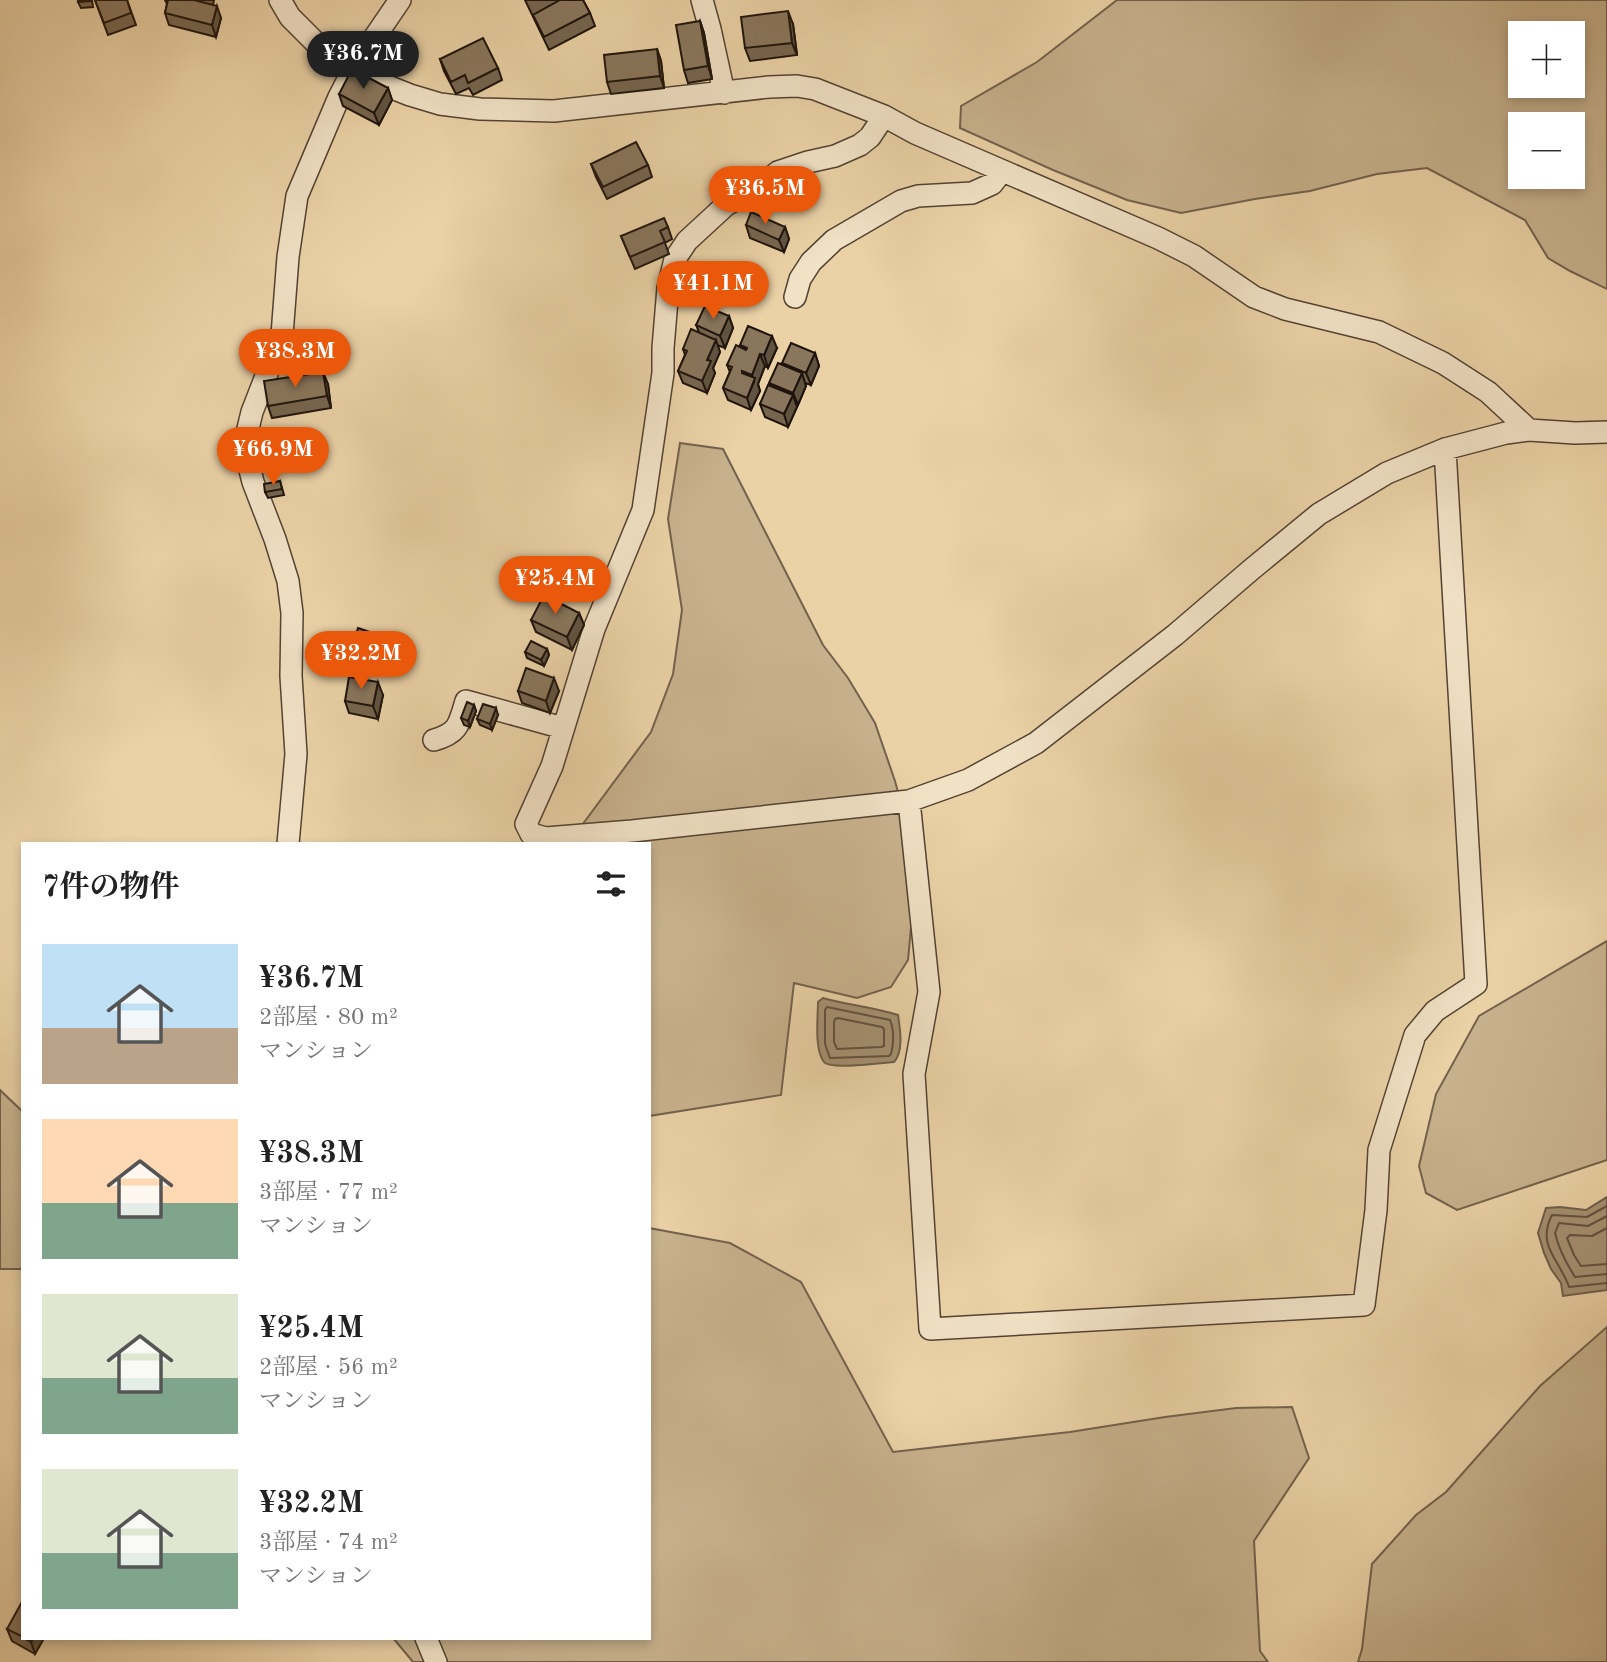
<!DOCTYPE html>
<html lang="ja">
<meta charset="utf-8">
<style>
:root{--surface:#fff;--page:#f2f2f2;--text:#222;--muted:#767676;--accent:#ea580c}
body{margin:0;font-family:"Old Standard TT","Noto Serif JP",serif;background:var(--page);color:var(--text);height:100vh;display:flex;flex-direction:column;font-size:26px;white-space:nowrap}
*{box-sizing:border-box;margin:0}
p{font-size:23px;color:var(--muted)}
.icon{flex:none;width:38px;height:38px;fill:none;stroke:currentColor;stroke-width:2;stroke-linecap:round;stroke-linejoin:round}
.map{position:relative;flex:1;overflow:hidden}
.panel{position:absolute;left:21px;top:842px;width:630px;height:798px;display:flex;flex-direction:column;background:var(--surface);border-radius:0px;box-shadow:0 4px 10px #0003}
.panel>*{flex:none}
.buttons{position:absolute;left:1508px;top:21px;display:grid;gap:14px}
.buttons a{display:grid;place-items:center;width:77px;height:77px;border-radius:0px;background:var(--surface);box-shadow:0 4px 10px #0003;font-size:35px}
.price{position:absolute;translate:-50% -60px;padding:0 16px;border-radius:24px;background:var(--accent);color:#fff;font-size:23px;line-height:46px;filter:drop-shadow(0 2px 4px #0008)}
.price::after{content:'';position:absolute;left:50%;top:42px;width:21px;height:16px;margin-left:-10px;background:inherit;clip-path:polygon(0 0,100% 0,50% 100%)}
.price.on{background:#222;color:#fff}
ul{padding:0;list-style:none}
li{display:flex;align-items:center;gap:21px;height:175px;padding:0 21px}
li span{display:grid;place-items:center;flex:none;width:196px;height:140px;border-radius:0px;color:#555}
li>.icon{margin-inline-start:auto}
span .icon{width:84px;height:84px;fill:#fffc;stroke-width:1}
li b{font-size:30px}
h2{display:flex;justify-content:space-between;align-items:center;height:84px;padding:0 21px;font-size:30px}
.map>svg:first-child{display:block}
.green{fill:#c7b18c;stroke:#73624c;stroke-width:2;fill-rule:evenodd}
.water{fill:#a59172;stroke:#6f5f49;stroke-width:2}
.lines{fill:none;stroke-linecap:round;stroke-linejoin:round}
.shore{stroke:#62523f;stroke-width:2}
.minor-casing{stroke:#524332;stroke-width:24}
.minor{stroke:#f1e1c5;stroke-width:21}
.wall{fill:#76654f;stroke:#1f140c;stroke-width:2}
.shaded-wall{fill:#605340;stroke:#1f140c;stroke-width:2}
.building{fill:#89765c;stroke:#1f140c;stroke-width:2}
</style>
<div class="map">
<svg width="1607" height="1662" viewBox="0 0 1607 1662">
<rect width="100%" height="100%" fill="#ead1a6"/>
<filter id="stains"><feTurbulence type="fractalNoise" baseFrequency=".00286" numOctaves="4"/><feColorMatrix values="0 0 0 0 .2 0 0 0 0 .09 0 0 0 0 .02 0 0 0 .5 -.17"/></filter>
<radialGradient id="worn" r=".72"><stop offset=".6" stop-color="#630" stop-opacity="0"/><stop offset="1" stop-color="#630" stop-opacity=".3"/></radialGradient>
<path class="green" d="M1117 0H1607V289L1570 271 1548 258 1525 220 1427 168 1377 174 1310 191 1255 199 1181 213 1127 200 1053 170 960 128 961 106 1037 62ZM1573 33V86H1521V33ZM1573 124V177H1521V124Z
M680 443 723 449 823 645 848 678 875 723 895 781 917 863 908 960 891 987 857 998 794 983 781 1095 649 1116V844H568L651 732 673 674 682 610 668 519Z
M1607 941V1160L1457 1210 1426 1193 1419 1166 1436 1094 1479 1016Z
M0 1090 23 1112V1269H0Z
M649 1228 730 1243 801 1282 893 1452 1070 1432 1165 1417 1236 1408 1292 1407 1309 1458 1254 1541 1260 1651 1268 1662H413L393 1638H649Z
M1607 1327V1662H1358L1362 1649 1372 1564 1416 1515 1446 1492 1540 1386Z"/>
<path class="water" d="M823 998C848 1005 873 1007 898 1015 900 1029 904 1051 894 1062 882 1063 830 1070 824 1062 814 1049 818 1018 818 1002Z
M1607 1197V1290L1563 1296 1561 1283 1551 1269 1544 1253 1538 1233 1546 1208 1560 1207 1586 1210Z"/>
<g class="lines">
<path class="shore" d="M827 1007 890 1020C894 1029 894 1044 891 1054L889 1056 830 1058 825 1044V1010Z
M838 1018 882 1027 884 1029V1046L881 1047 837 1049 834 1042V1022L835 1019Z
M1607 1206 1587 1217 1552 1215C1536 1246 1560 1260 1569 1287L1607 1283
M1607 1216 1588 1226 1559 1223 1555 1233C1559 1250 1566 1263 1575 1277L1607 1274
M1607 1228 1592 1236 1570 1235 1567 1238 1574 1255 1581 1266 1607 1264"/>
<defs>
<path id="minor" d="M280 0 290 17 323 50 355 66 382 84 410 95 440 104 480 109 554 111 769 87 797 86 815 89 884 116 915 133 1158 238 1194 256 1254 297 1285 309 1379 332 1443 363 1488 392 1529 430
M702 0 710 29 724 93
M884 116 870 137 860 145 835 156 808 162 778 172 763 184 726 205 687 241 675 259 668 288 663 348V373L643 510 594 629 552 766 526 824 531 834 546 838 632 831 909 801 968 780 1036 743 1175 635 1252 569 1319 514 1387 473 1445 449 1506 433 1529 430 1575 433 1607 432
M795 297 800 279 811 262 834 240 901 201 918 196 972 193 992 184 1002 171
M434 740C459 733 459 724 466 701L563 728
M909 801 929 992 914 1074 930 1329 1364 1305 1376 1210 1379 1150 1415 1035 1435 1011 1476 984 1445 449
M288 844 296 754 291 676 292 613 288 581 275 539 253 482 248 462 246 437 252 412 282 335 288 257 297 196 339 97 355 66 400 0
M426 1638 436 1662"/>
</defs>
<use href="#minor" class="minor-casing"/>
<use href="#minor" class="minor"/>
</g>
<path class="wall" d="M92 0 93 7 81 8 78 2Z
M95 0H127L136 25 108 35Z
M165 0H214L213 5 221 18 216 37 169 25 165 13 167 4Z
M525 0H583L590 13 595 26 549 50Z
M700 21 704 33 712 79 688 83 684 70Z
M793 24 797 55 750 61 745 48Z
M657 49 661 61 664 88 611 94 607 82Z
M440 59 498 68 502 80 473 95 469 88 456 94 444 71Z
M388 88 392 100 379 125 343 106 339 94Z
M591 164 648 165 652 177 607 199 596 177Z
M746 225 785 227 789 239 784 252 750 238Z
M668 227 672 239 665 243 669 254 635 269 621 236Z
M729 316 733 328 725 348 717 345 720 352 713 368 715 373 707 393 683 383 678 371 685 355 683 349 699 332 696 325Z
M740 345 777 348 768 368 765 366 758 384 760 391 751 410 728 400 723 388 730 372 727 365 740 347Z
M815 353 819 366 811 385 805 383 806 386 798 405 796 404 797 407 788 427 765 417 760 404 770 385 769 383 783 365 782 363Z
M328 384 331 408 272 418 268 406Z
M280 481 284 495 268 498 265 492Z
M579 613 584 625 572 650 536 632 531 620Z
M354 641 389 650 381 673 364 667Z
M547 649 549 655 544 666 527 658 525 652Z
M518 691H559L550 713 522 703Z
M383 695 378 719 349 713 345 701Z
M474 705 476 711 470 727 464 725 461 718Z
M498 715 492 730 480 725 477 719Z
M7 1629 44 1638 35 1654 12 1641Z"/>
<path class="shaded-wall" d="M217 6 221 18 216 37 212 25Z
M788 11 793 24 797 55 792 43Z
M700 21 704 33 712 79 708 66Z
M657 49 661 61 664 88 660 76Z
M388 88 392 100 379 125 374 113Z
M785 227 789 239 784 252 779 240Z
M729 316 733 328 725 348 720 336Z
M772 336 777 348 768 368 764 355Z
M716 340 720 352 713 368 715 373 707 393 702 381 707 360Z
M815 353 819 366 811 385 806 373Z
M760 354 765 366 758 384 760 391 751 410 747 398 754 382 752 375Z
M323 372 328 384 331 408 327 396Z
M802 373 806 386 798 405 793 393Z
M793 395 797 407 788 427 784 414Z
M579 613 584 625 572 650 567 637Z
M384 637 389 650 381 673 377 660Z
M547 649 549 655 544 666 541 660Z
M554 678 559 691 550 713 546 701Z
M378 682 383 695 378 719 373 706Z
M474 705 476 711 470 727 468 721Z
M496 708 498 715 492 730 490 724Z
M33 1638H44L35 1654 31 1642Z"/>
<path class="building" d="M78 0H91V1L78 2Z
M95 0H127L131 13 104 23Z
M168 0H194L217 6 212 25 165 13Z
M560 0H583L590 13 544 37 533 15Z
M788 11 792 43 745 48 741 17Z
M700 21 708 66 684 70 676 25Z
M483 38 498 68 468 83 465 75 451 82 440 59Z
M657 49 660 76 607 82 604 55Z
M352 69 388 88 374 113 339 94Z
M636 142 648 165 603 187 591 164Z
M751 212 785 227 779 240 746 225Z
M664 218 668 227 660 231 665 242 630 257 621 236Z
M705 306 729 316 720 336 696 325Z
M748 326 772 336 764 355 760 354 752 375 742 371V373L755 378 747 398 723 388 732 367 727 365 736 345 746 350 747 348 740 345Z
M691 329 716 340 707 360 711 361 702 381 678 371 687 351 683 349Z
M791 343 815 353 806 373 782 363Z
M778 363 802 373 793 393 769 383Z
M323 372 327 396 268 406 264 381Z
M768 385 793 395 784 414 760 404Z
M280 481 282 489 265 492 264 484Z
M544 595 579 613 567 637 531 620Z
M358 628 384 637 377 660 359 654 363 643 354 641Z
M531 641 547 649 541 660 525 652Z
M526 668 554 678 546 701 518 691Z
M349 677 378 682 373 706 345 701Z
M467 702 474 705 468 721 461 718Z
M483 704 496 708 490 724 477 719Z
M23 1600V1637L7 1629Z
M24 1638H33L31 1642Z"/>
<rect width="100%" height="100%" filter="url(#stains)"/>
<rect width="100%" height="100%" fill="url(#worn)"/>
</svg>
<div class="buttons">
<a>+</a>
<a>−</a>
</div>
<b class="price on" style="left:363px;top:91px">¥36.7M</b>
<b class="price" style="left:765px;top:226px">¥36.5M</b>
<b class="price" style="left:713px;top:321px">¥41.1M</b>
<b class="price" style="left:295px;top:389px">¥38.3M</b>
<b class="price" style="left:273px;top:487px">¥66.9M</b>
<b class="price" style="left:555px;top:616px">¥25.4M</b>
<b class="price" style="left:361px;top:691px">¥32.2M</b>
<section class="panel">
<h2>7件の物件<svg class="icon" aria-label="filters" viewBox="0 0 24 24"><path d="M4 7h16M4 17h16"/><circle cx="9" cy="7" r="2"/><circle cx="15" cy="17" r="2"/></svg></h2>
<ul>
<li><span style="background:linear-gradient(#bfe0f5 60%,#b9a48a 0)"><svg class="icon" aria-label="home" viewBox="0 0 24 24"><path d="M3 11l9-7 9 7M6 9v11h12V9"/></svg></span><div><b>¥36.7M</b><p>2部屋 · 80 m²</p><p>マンション</p></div></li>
<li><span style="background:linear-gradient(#ffd9b3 60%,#7fa58c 0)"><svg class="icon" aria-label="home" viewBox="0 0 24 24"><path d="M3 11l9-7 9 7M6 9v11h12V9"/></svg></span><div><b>¥38.3M</b><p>3部屋 · 77 m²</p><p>マンション</p></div></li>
<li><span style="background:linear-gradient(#dfe7d0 60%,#7fa58c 0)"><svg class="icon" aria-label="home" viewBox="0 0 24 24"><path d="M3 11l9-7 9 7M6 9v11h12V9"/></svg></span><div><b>¥25.4M</b><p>2部屋 · 56 m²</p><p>マンション</p></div></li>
<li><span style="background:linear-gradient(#dfe7d0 60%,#7fa58c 0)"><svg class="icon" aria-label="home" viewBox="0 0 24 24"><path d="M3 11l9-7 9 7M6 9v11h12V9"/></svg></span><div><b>¥32.2M</b><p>3部屋 · 74 m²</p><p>マンション</p></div></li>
</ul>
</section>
</div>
